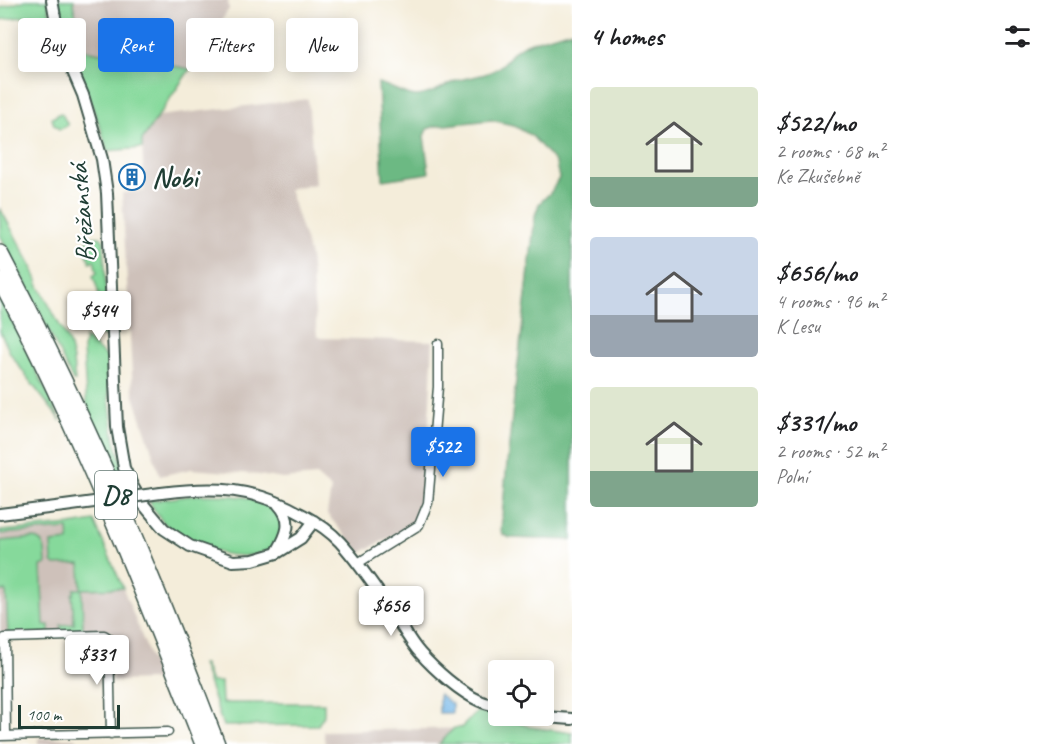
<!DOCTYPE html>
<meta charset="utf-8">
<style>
:root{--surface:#fff;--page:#f2f2f2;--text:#202124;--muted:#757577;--accent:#1a73e8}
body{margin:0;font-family:Caveat,sans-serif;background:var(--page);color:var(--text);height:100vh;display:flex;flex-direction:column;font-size:22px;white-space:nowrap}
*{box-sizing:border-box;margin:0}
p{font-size:20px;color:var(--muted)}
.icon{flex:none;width:33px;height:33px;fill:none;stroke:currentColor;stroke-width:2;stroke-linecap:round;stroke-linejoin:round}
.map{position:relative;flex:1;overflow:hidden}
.drawer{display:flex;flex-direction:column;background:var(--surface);width:480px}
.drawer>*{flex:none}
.hud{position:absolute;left:18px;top:18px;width:464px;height:54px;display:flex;gap:12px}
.tools{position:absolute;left:488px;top:660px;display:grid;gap:12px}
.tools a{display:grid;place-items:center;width:66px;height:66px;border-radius:6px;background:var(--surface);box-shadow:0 3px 15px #0003;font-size:30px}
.scale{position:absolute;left:18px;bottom:15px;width:102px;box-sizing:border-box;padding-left:6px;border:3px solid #1f3d34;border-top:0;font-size:16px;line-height:21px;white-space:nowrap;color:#1f3d34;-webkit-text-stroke:4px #fff;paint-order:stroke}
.price{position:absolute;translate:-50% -51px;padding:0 14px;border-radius:6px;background:#fff;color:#222;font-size:20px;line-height:39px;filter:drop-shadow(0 2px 3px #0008)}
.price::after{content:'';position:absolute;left:50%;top:36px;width:18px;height:14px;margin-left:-9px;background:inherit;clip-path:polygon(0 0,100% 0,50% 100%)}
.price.current{background:var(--accent);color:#fff}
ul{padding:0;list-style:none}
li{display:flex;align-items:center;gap:18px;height:150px;padding:0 18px}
li span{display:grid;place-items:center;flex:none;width:168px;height:120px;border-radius:6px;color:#555}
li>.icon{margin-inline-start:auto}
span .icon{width:72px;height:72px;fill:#fffc;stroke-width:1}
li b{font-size:26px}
h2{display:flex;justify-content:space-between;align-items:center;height:72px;padding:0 18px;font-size:26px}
.pill{padding:0 21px;border-radius:6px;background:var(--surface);box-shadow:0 3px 15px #0003;font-size:21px;line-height:54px}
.pill.current{background:var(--accent);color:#fff}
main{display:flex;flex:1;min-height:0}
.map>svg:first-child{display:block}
.industrial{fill:#cec1ba}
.green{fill:#86d99b;stroke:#528b68;stroke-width:1.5}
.forest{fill:#6cb983;stroke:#467b5c;stroke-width:1.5}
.water{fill:#71b5e7;stroke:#48798e;stroke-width:1.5}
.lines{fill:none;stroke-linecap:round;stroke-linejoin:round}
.minor-casing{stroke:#3f574d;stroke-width:11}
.tertiary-casing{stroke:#3f574d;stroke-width:14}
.motorway-casing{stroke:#3f574d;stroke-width:18}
.minor{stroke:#fff;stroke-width:8}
.tertiary{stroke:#fff;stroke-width:10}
.motorway{stroke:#fff;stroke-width:15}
.tertiary-bridge-casing{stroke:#3f574d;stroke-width:14;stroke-linecap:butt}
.tertiary-bridge{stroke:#fff;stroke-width:10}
.labels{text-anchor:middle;stroke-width:4.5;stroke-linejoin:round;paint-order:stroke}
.shield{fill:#fff;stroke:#627771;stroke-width:1.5}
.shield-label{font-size:27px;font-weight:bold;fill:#1f3d34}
.poi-label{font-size:28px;font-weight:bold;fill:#1f3d34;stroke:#fff;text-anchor:start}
.street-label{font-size:28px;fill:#1f3d34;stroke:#fff}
</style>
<main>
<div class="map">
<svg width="572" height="744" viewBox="0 0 572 744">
<rect width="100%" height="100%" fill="#fff"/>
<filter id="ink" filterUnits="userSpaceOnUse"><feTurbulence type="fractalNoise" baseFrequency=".0167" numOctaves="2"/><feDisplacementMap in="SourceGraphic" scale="12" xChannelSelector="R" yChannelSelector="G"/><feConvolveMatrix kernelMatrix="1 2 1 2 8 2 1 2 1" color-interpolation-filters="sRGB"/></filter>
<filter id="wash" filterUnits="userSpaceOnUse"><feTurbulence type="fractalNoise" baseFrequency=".008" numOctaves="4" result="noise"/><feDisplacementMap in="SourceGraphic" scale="24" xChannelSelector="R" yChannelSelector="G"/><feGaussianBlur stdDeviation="1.35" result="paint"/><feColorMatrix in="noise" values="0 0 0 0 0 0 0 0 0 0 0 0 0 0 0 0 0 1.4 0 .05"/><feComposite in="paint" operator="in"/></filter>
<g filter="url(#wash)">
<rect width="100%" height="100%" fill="#f4edda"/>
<path class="industrial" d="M72 0H228L229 9 190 69 84 50Z
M308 99 315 184 289 189 310 256 317 336 321 338 433 341 425 501 417 523 360 553 327 514 331 489 316 476 283 479 253 474 191 469 160 476 133 393 122 193 144 191 142 140 158 116Z
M94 521 123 588 159 680 113 681 112 631 0 636V531L70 525Z
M529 727 572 733V744H325L323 731Z
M38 738H75L81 744H38Z"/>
<path class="green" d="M26 0H48L53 39 58 55 36 15 0 20V8Z
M57 0H74L73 4 84 50 190 69 142 140V148L107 151 101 129 64 37Z
M60 113 62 114 68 125 59 130 58 127 54 125 52 118Z
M0 208 32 267 39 286 69 343 73 360 75 381H73L30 292 0 235Z
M94 237H100L104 241 107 332 105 336H101L96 332C100 310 102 297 93 276L97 273 94 260 90 262 85 249 88 239Z
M0 297 61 421 29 380 10 353 0 331Z
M85 338 107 357 109 399 115 442 131 491H122L87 410 83 349Z
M196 495C219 495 283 492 282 526 282 535 278 544 270 549 240 566 191 547 168 527 160 520 154 510 149 501Z
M94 521 123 588 82 589 83 633 62 634 61 625 74 624 72 594H74V589H81L80 564 55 565 52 562 51 543 69 541 68 529 0 534V531L70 525Z
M35 538C47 543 45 552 46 564L41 566 44 625H49V633L8 636 6 591H0V541Z
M202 664H204L211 682H221L222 703H324V715L318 725 223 726Z
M482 710 530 727 572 733V744H439L454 728H461L476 713Z"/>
<path class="forest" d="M572 30V540L510 538 502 534 501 530C509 425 524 320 535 216L539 204 551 192 559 178 556 163 532 136 513 125 491 120 436 126 427 129 424 136 429 173 383 180 378 83C392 86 403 96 417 96 432 95 443 86 456 81 470 76 487 77 499 67 507 62 512 52 519 48 533 39 556 36 572 30Z"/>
<path class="water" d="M439 694 452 704V713H439Z"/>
</g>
<g filter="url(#ink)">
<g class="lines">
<defs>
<path id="minor" d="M358 563 419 525 428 503 438 387V344
M0 736 168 732
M6 736 5 638 104 635 109 638 111 734"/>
<path id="tertiary" d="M52 0 59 39 83 95 102 159 107 193 117 427 124 468 133 487 143 504 164 529 190 546 233 561 253 560 277 553 301 538 314 521
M161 493C214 486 255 487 303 515 316 522 330 531 340 542 361 565 379 593 397 619 404 630 411 643 420 653 435 670 460 692 480 701 486 704 492 705 498 706
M0 514 64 506
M277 552C287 535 294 521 278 504
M532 716 572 719"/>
<path id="motorway" d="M0 253C58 363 110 476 157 591 178 642 197 693 217 744
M0 280C79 429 141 587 203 744"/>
</defs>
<use href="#minor" class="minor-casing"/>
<use href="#tertiary" class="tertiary-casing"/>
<use href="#motorway" class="motorway-casing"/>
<use href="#minor" class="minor"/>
<use href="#tertiary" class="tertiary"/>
<use href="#motorway" class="motorway"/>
<defs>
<path id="tertiary-bridge" d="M64 506 161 493"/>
</defs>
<use href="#tertiary-bridge" class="tertiary-bridge-casing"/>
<use href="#tertiary-bridge" class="tertiary-bridge"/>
</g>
</g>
<defs>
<symbol id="building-ring" viewBox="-11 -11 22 22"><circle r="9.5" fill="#fff" stroke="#1f6fb2" stroke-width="1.5"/><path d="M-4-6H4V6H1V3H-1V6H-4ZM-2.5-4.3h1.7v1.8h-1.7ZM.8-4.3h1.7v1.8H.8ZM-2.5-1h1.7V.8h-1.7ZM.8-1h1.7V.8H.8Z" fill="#1f6fb2"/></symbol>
</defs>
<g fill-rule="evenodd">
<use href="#building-ring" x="117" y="162" width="30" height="30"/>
</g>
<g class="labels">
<rect class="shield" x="95" y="471" width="42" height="48" rx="4.5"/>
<g class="shield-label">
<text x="116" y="504">D8</text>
</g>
<g class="poi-label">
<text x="152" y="187">Nobi</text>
</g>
<g class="street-label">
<text transform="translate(81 213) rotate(-95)" y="10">Břežanská</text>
</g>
</g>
</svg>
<div class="tools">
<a><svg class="icon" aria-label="locate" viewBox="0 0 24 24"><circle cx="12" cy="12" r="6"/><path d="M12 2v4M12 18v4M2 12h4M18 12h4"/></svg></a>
</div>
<div class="scale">100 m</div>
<b class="price" style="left:99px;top:342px">$544</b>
<b class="price current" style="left:443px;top:478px">$522</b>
<b class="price" style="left:391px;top:637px">$656</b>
<b class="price" style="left:97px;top:686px">$331</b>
<div class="hud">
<a class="pill">Buy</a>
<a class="pill current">Rent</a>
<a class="pill">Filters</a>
<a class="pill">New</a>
</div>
</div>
<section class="drawer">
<h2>4 homes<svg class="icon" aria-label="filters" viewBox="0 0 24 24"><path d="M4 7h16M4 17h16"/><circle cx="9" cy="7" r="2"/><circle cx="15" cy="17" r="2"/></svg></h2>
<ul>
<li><span style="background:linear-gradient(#dfe7d0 75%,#7fa58c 0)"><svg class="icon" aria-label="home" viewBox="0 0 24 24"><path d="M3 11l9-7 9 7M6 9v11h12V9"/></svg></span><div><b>$522/mo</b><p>2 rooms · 68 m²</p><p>Ke Zkušebně</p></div></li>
<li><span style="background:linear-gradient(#c9d6e8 65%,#9aa5b1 0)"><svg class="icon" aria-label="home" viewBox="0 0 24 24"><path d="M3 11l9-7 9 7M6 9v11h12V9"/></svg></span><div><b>$656/mo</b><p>4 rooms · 96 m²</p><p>K Lesu</p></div></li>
<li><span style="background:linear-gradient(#dfe7d0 70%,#7fa58c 0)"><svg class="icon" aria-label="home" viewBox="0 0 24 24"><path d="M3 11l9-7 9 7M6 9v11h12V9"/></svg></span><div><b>$331/mo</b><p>2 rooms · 52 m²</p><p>Polní</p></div></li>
</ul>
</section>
</main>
